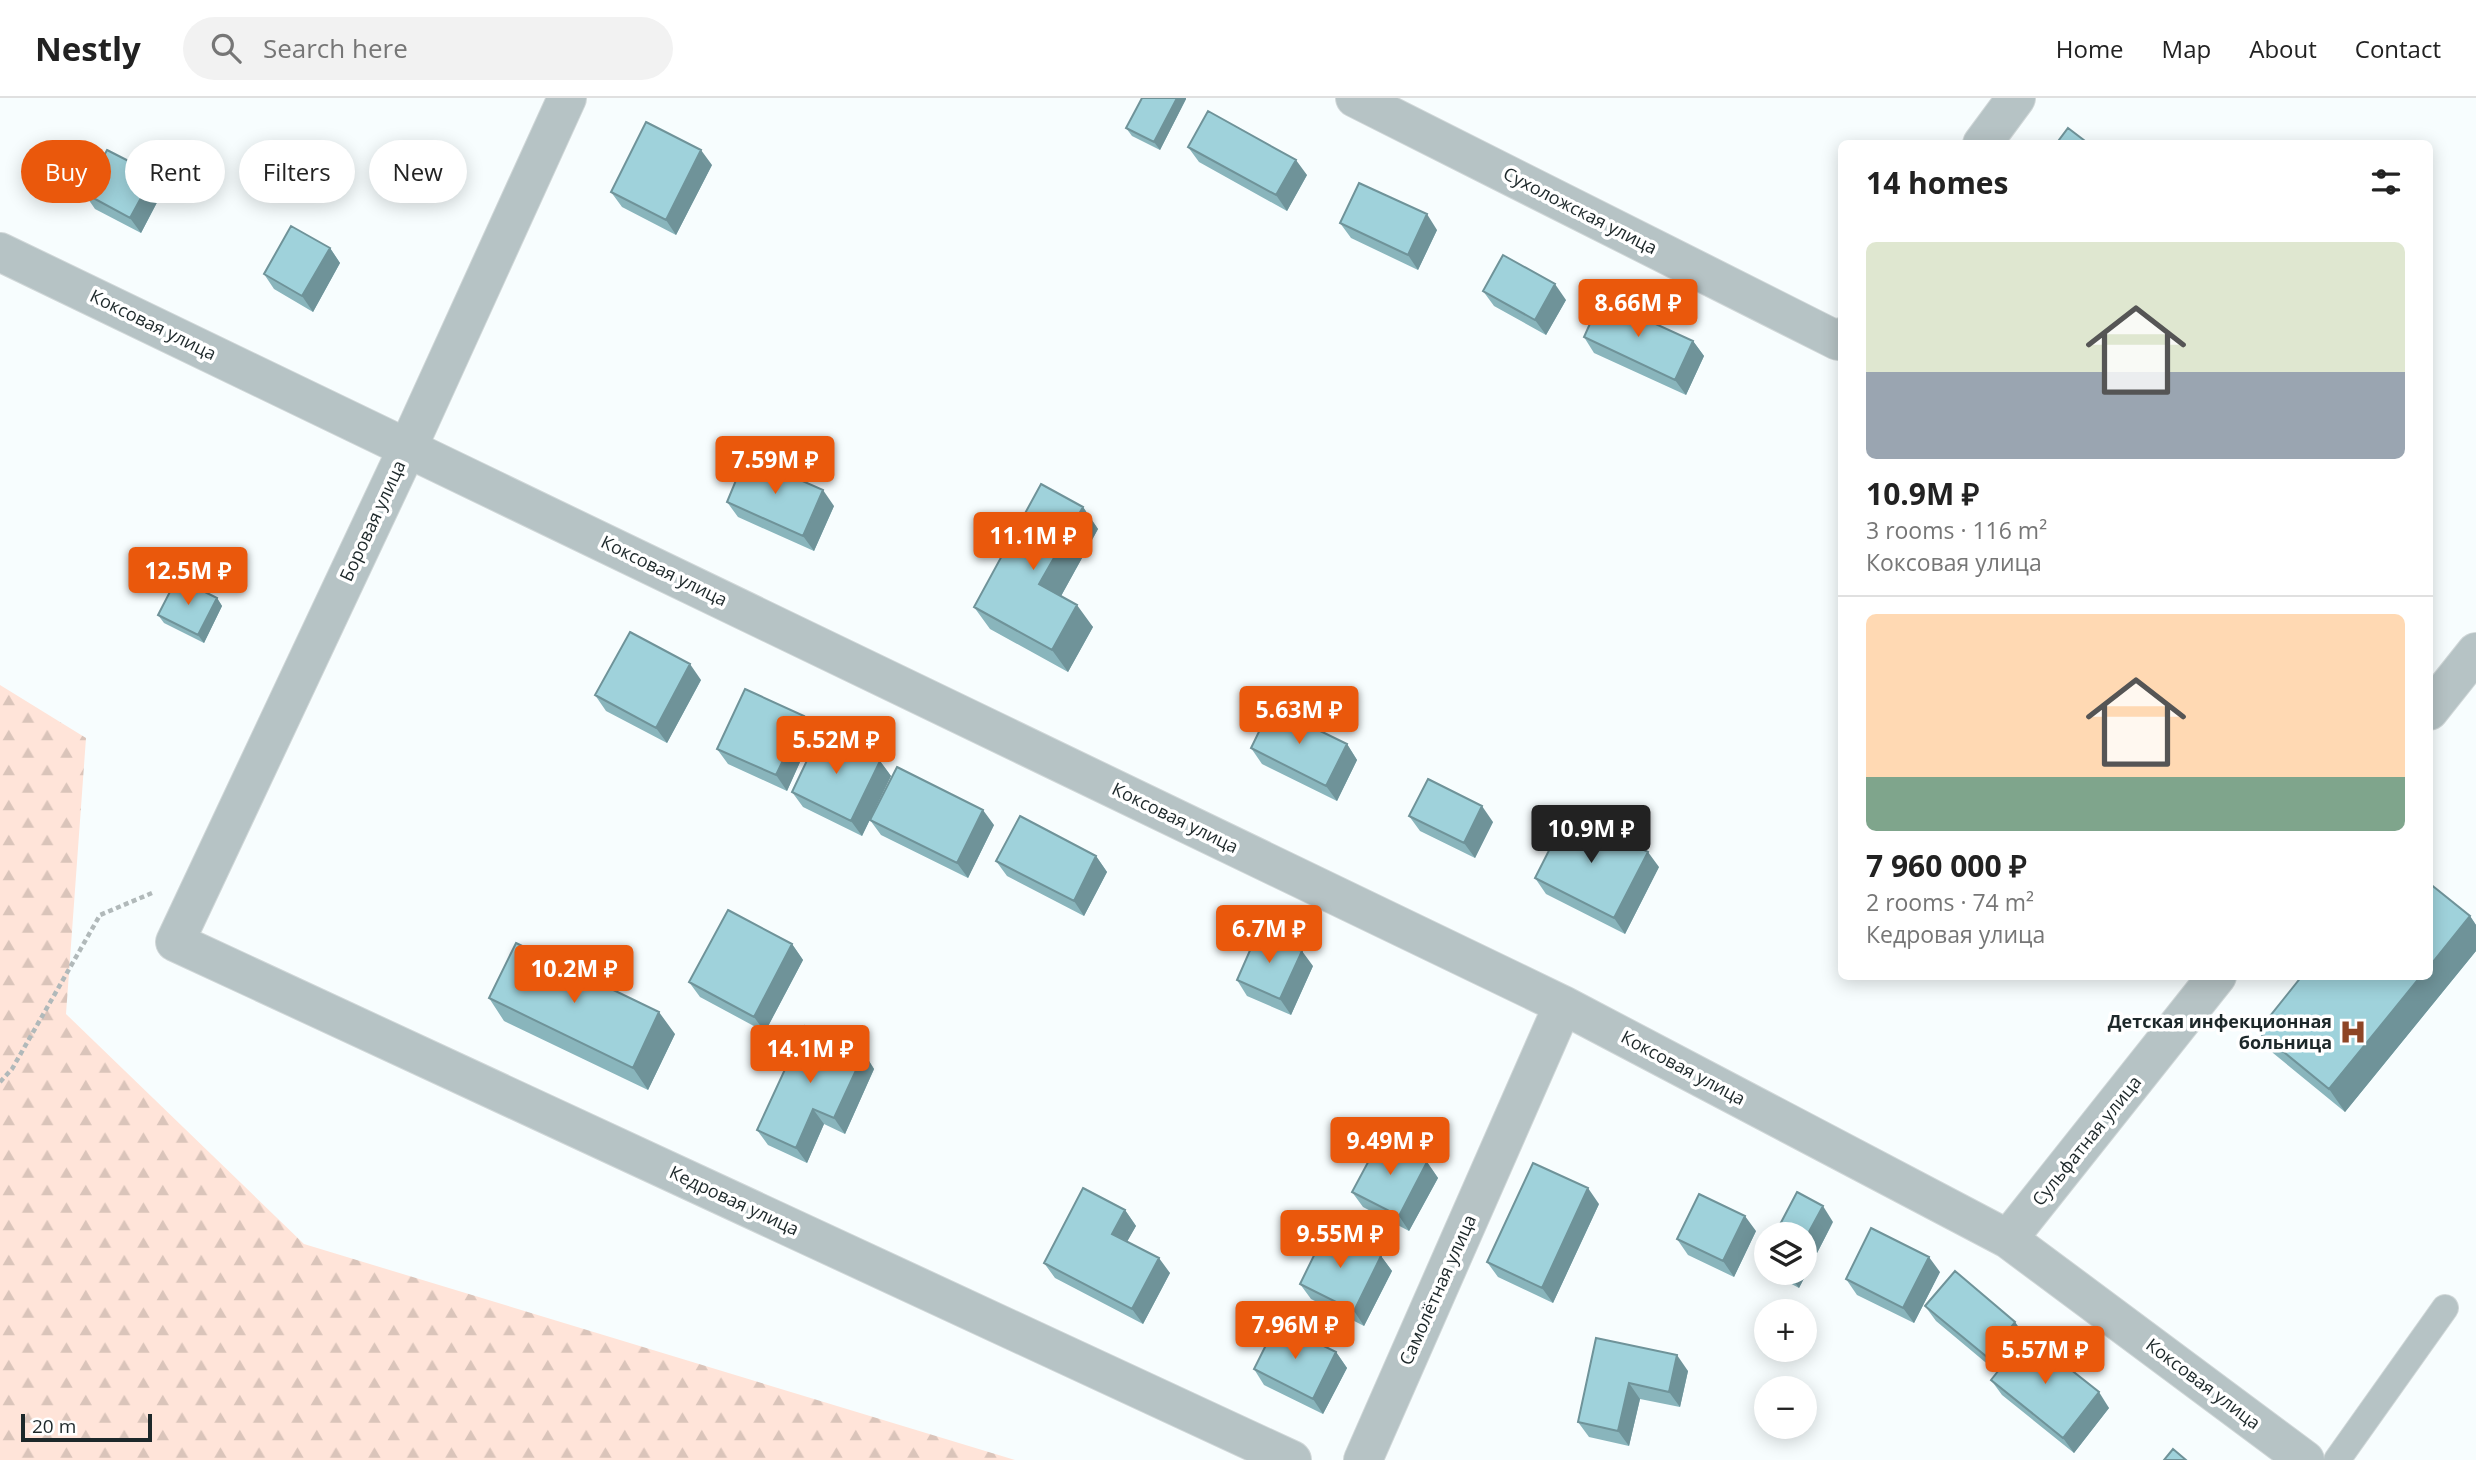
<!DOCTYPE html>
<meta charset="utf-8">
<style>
:root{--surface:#fff;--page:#f2f2f2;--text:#222;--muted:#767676;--line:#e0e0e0;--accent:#ea580c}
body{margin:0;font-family:"Open Sans",sans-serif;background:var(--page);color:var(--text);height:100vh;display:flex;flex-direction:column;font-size:26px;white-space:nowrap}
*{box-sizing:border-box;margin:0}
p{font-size:23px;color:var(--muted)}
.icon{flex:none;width:38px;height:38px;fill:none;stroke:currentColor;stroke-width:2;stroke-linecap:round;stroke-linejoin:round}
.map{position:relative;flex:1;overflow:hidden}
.details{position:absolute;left:1838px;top:42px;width:595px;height:840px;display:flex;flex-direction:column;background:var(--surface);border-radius:10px;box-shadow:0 4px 18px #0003}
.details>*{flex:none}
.top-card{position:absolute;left:21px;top:42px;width:665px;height:63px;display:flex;gap:14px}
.buttons{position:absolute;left:1754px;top:1124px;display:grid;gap:14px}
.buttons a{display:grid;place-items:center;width:63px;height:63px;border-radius:50%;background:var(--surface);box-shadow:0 4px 18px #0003;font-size:35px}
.scale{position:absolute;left:21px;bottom:18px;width:131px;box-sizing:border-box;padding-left:7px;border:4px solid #1d282a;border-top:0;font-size:19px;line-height:24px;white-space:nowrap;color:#1d282a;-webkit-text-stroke:5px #fff;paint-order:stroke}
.price{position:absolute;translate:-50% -60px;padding:0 16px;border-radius:7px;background:var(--accent);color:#fff;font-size:23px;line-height:46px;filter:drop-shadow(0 2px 4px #0008)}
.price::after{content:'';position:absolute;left:50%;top:42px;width:21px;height:16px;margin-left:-10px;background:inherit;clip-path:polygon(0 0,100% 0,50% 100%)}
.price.active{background:#222;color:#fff}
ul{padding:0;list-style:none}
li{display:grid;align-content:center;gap:14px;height:371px;padding:0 28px}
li+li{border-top:2px solid var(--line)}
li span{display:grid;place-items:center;height:217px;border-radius:10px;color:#555}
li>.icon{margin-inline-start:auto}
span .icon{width:126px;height:126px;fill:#fffc;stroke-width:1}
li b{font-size:30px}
h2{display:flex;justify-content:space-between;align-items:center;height:84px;padding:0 28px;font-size:30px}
.tag{padding:0 24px;border-radius:32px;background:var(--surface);box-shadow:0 4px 18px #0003;font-size:24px;line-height:63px}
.tag.active{background:var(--accent);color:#fff}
header{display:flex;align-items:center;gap:42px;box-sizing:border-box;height:98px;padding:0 35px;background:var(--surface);border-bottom:2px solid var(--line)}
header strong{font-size:33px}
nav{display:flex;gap:38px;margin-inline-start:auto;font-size:24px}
.search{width:490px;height:63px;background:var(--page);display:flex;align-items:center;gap:18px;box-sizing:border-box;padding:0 24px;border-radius:38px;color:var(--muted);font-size:26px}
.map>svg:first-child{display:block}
.forest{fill:url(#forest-firs)}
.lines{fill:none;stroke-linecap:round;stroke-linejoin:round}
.service-casing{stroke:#d0d7d8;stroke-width:28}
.minor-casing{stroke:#d0d7d8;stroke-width:40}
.path{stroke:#b1b9ba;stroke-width:4.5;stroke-dasharray:5 3.5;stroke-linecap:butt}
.service{stroke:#b6c3c5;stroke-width:26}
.minor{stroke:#b6c3c5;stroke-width:38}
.wall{fill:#89b5bc}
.shaded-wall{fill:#6f9399}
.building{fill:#9fd2db;stroke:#6f9399;stroke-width:2}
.labels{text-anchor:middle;stroke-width:7;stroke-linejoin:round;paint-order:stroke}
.street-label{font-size:18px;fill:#1d282a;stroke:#fff}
.poi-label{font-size:18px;font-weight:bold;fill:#1d282a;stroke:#fff;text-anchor:end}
</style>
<header>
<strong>Nestly</strong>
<div class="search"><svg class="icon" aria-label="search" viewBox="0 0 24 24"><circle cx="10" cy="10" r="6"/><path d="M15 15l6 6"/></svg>Search here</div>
<nav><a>Home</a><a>Map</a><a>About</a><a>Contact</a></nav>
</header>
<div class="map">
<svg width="2476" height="1362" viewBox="0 0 2476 1362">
<defs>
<pattern id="forest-firs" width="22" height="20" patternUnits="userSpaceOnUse" patternTransform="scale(1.75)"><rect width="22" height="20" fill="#ffe4d9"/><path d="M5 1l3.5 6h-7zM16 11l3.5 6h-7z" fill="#dac4ba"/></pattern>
</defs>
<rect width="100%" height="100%" fill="#f7fdfe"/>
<path class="forest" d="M0 587 86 640 66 916 304 1146 1015 1362H0Z"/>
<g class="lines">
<defs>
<path id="service" d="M2337 1362 2445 1210"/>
<path id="minor" d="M567 0 408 349 175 844 1292 1362
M1355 0 1838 243 1841 239
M1982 46 2016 0
M0 154 1563 907 2008 1141 2305 1362
M2429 613 2476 554
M2008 1141 2217 878
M1363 1362 1563 907"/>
</defs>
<use href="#service" class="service-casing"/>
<use href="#minor" class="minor-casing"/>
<path class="path" d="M0 984 12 971 100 817 152 795"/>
<use href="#service" class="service"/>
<use href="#minor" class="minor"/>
</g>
<path class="wall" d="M1142 0H1186V1L1160 52 1132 38 1126 30Z
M1188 49 1307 77 1287 113 1199 64Z
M712 67 676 137 622 109 611 94Z
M154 76 164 91 141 135 95 111 84 95Z
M1340 125 1437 132 1418 172 1351 140Z
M330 150 340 165 313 214 274 191 264 176Z
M1483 193 1566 202 1546 237 1494 208Z
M1584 239 1693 243 1704 258 1686 297 1594 255Z
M727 404 834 408 814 453 738 419Z
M1083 409 1098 431 1061 498 1093 529 1068 574 990 531 974 509Z
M217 500 222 508 204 545 164 525 158 517Z
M701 582 667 645 606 613 595 597Z
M814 633 787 693 728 666 717 651Z
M1347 646 1357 662 1337 703 1262 666 1251 650Z
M880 663 891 678 862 738 803 709 792 694Z
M1409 718 1493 724 1475 760 1420 733Z
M870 722 994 727 968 780 881 737Z
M1096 758 1107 774 1084 818 1007 778 996 763Z
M1659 769 1625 836 1546 796 1535 780Z
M2470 818 2476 827V853L2345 1014 2273 955 2258 933Z
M792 846 803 862 765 934 700 899 689 884Z
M1313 868 1291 917 1247 898 1237 882Z
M489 900 675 936 648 992 504 923Z
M864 955 874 971 845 1036 824 1026 807 1065 768 1047 757 1032Z
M1427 1064 1438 1080 1409 1133 1363 1109 1352 1094Z
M1599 1106 1553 1205 1498 1179 1487 1164Z
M1125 1112 1136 1128 1127 1143 1170 1175 1143 1226 1055 1180 1044 1165Z
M1833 1124 1799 1190 1773 1176 1772 1174H1804Z
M1756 1133 1734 1179 1688 1157 1677 1141Z
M1381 1158 1392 1173 1364 1228 1311 1201 1300 1186Z
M1940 1174 1914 1225 1857 1197 1846 1181Z
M1925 1208 2015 1224 2025 1238 2109 1310 2074 1355 2002 1297 1991 1282 1997 1274 1936 1223Z
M1596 1240 1688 1273 1680 1309 1640 1301 1629 1348 1589 1339 1578 1324Z
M1336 1254 1347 1270 1323 1316 1264 1287 1254 1271Z"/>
<path class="shaded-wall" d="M1177 0H1186V1L1160 52 1154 44Z
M701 52 712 67 676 137 666 122Z
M1296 62 1307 77 1287 113 1276 97Z
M154 76 164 91 141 135 130 120Z
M1427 116 1437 132 1418 172 1408 157Z
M330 150 340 165 313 214 302 198Z
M1555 186 1566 202 1546 237 1535 222Z
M1693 243 1704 258 1686 297 1675 282Z
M823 392 834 408 814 453 803 438Z
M1083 409 1098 431 1055 509 1039 486Z
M217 500 222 508 204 545 198 537Z
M1077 507 1093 529 1068 574 1052 552Z
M690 566 701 582 667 645 656 630Z
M804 618 814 633 787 693 776 677Z
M1347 646 1357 662 1337 703 1326 688Z
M880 663 891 678 862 738 851 723Z
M1482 708 1493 724 1475 760 1464 745Z
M983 712 994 727 968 780 957 765Z
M1648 754 1659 769 1625 836 1614 820Z
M1096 758 1107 774 1084 818 1074 803Z
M2470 818 2476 827V853L2345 1014 2329 991 2421 878H2429V869Z
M792 846 803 862 765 934 754 919Z
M1302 853 1313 868 1291 917 1280 901Z
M659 914 675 936 648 992 633 970Z
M864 955 874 971 845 1036 834 1020Z
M813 1011 824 1026 807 1065 796 1050Z
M1427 1064 1438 1080 1409 1133 1399 1118Z
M1588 1090 1599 1106 1553 1205 1542 1190Z
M1823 1108 1833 1124 1799 1190 1788 1175 1804 1174V1143Z
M1125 1112 1136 1128 1123 1151 1112 1136Z
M1745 1118 1756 1133 1734 1179 1723 1163Z
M1381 1158 1392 1173 1364 1228 1354 1213Z
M1929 1159 1940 1174 1914 1225 1903 1210Z
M1159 1160 1170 1175 1143 1226 1132 1211Z
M2015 1224 2026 1240 1998 1275 1987 1259Z
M1336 1254 1347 1270 1323 1316 1313 1301Z
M1677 1257 1688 1273 1680 1309 1669 1294Z
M1629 1285 1640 1301 1629 1348 1618 1333Z
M2099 1294 2109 1310 2074 1355 2063 1340Z"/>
<path class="building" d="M1142 0H1177L1154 44 1126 30Z
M1208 13 1296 62 1276 97 1188 49Z
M646 24 701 52 666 122 611 94Z
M2068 30 2089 46H2056Z
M107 52 154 76 130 120 84 95Z
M1359 85 1427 116 1408 157 1340 125Z
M291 128 330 150 302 198 264 176Z
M1503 157 1555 186 1535 222 1483 193Z
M1601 201 1693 243 1675 282 1584 239Z
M746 358 823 392 803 438 727 404Z
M1041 386 1083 409 1039 486 1077 507 1052 552 974 509Z
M177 480 217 500 198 537 158 517Z
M630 534 690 566 656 630 595 597Z
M745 591 804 618 776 677 717 651Z
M1271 609 1347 646 1326 688 1251 650Z
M821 633 880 663 851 723 792 694Z
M897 669 983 712 957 765 870 722Z
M1428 681 1482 708 1464 745 1409 718Z
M1569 713 1648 754 1614 820 1535 780Z
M1020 718 1096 758 1074 803 996 763Z
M2429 785 2470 818 2429 869Z
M728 812 792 846 754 919 689 884Z
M1258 834 1302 853 1280 901 1237 882Z
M516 845 659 914 633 970 489 900Z
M2302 878H2421L2329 991 2258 933Z
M805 928 864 955 834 1020 813 1011 796 1050 757 1032Z
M1381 1040 1427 1064 1399 1118 1352 1094Z
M1533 1065 1588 1090 1542 1190 1487 1164Z
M1083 1090 1125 1112 1112 1136 1159 1160 1132 1211 1044 1165Z
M1797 1094 1823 1108 1804 1143V1136H1775Z
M1699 1096 1745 1118 1723 1163 1677 1141Z
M1871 1130 1929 1159 1903 1210 1846 1181Z
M1327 1131 1381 1158 1354 1213 1300 1186Z
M1766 1154V1163L1762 1161Z
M1955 1173 2015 1224 1987 1259 1925 1208Z
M1277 1225 1336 1254 1313 1301 1254 1271Z
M2027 1237 2099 1294 2063 1340 1991 1282Z
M1596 1240 1677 1257 1669 1294 1629 1285 1618 1333 1578 1324Z
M2173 1351 2186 1362H2164Z"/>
<defs>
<symbol id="hospital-bare" viewBox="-9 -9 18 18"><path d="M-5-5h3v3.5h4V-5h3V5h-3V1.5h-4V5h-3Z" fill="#8e4526" stroke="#fff" stroke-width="2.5" paint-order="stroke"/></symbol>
</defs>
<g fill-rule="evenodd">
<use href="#hospital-bare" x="2334" y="915" width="38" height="38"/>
</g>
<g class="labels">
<g class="street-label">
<text transform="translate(1580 113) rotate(27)" y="6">Сухоложская улица</text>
<text transform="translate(153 227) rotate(26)" y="6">Коксовая улица</text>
<text transform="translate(373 423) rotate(-65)" y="6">Боровая улица</text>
<text transform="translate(664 473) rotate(26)" y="6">Коксовая улица</text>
<text transform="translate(1175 720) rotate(26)" y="6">Коксовая улица</text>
<text transform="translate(1683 970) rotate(28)" y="6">Коксовая улица</text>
<text transform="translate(2087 1043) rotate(-51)" y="6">Сульфатная улица</text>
<text transform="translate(734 1103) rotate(25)" y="6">Кедровая улица</text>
<text transform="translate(1438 1192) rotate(-66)" y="6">Самолётная улица</text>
<text transform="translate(2203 1286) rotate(37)" y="6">Коксовая улица</text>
</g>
<g class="poi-label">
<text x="2332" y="930">Детская инфекционная<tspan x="2332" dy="21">больница</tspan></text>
</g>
</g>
</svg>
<div class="buttons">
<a><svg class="icon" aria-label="layers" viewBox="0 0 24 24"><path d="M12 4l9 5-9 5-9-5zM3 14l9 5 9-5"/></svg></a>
<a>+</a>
<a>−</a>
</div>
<div class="scale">20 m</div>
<b class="price" style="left:1638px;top:241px">8.66M ₽</b>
<b class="price" style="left:775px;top:398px">7.59M ₽</b>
<b class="price" style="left:1033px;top:474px">11.1M ₽</b>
<b class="price" style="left:188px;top:509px">12.5M ₽</b>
<b class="price" style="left:1299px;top:648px">5.63M ₽</b>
<b class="price" style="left:836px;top:678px">5.52M ₽</b>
<b class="price active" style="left:1591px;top:767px">10.9M ₽</b>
<b class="price" style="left:1269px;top:867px">6.7M ₽</b>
<b class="price" style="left:574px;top:907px">10.2M ₽</b>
<b class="price" style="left:810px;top:987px">14.1M ₽</b>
<b class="price" style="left:1390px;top:1079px">9.49M ₽</b>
<b class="price" style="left:1340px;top:1172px">9.55M ₽</b>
<b class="price" style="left:1295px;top:1263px">7.96M ₽</b>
<b class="price" style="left:2045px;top:1288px">5.57M ₽</b>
<div class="top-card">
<a class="tag active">Buy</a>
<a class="tag">Rent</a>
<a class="tag">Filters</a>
<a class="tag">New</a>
</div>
<section class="details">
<h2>14 homes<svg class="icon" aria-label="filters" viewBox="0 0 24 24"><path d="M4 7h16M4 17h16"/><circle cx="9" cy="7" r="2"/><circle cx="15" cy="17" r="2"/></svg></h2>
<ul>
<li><span style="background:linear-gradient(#dfe7d0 60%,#9aa5b1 0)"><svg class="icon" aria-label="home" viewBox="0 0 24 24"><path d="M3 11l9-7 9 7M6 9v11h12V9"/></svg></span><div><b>10.9M ₽</b><p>3 rooms · 116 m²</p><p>Коксовая улица</p></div></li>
<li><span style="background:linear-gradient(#ffd9b3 75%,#7fa58c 0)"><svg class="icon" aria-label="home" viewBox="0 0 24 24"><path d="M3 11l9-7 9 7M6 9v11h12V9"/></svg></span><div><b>7 960 000 ₽</b><p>2 rooms · 74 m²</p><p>Кедровая улица</p></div></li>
</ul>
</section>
</div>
